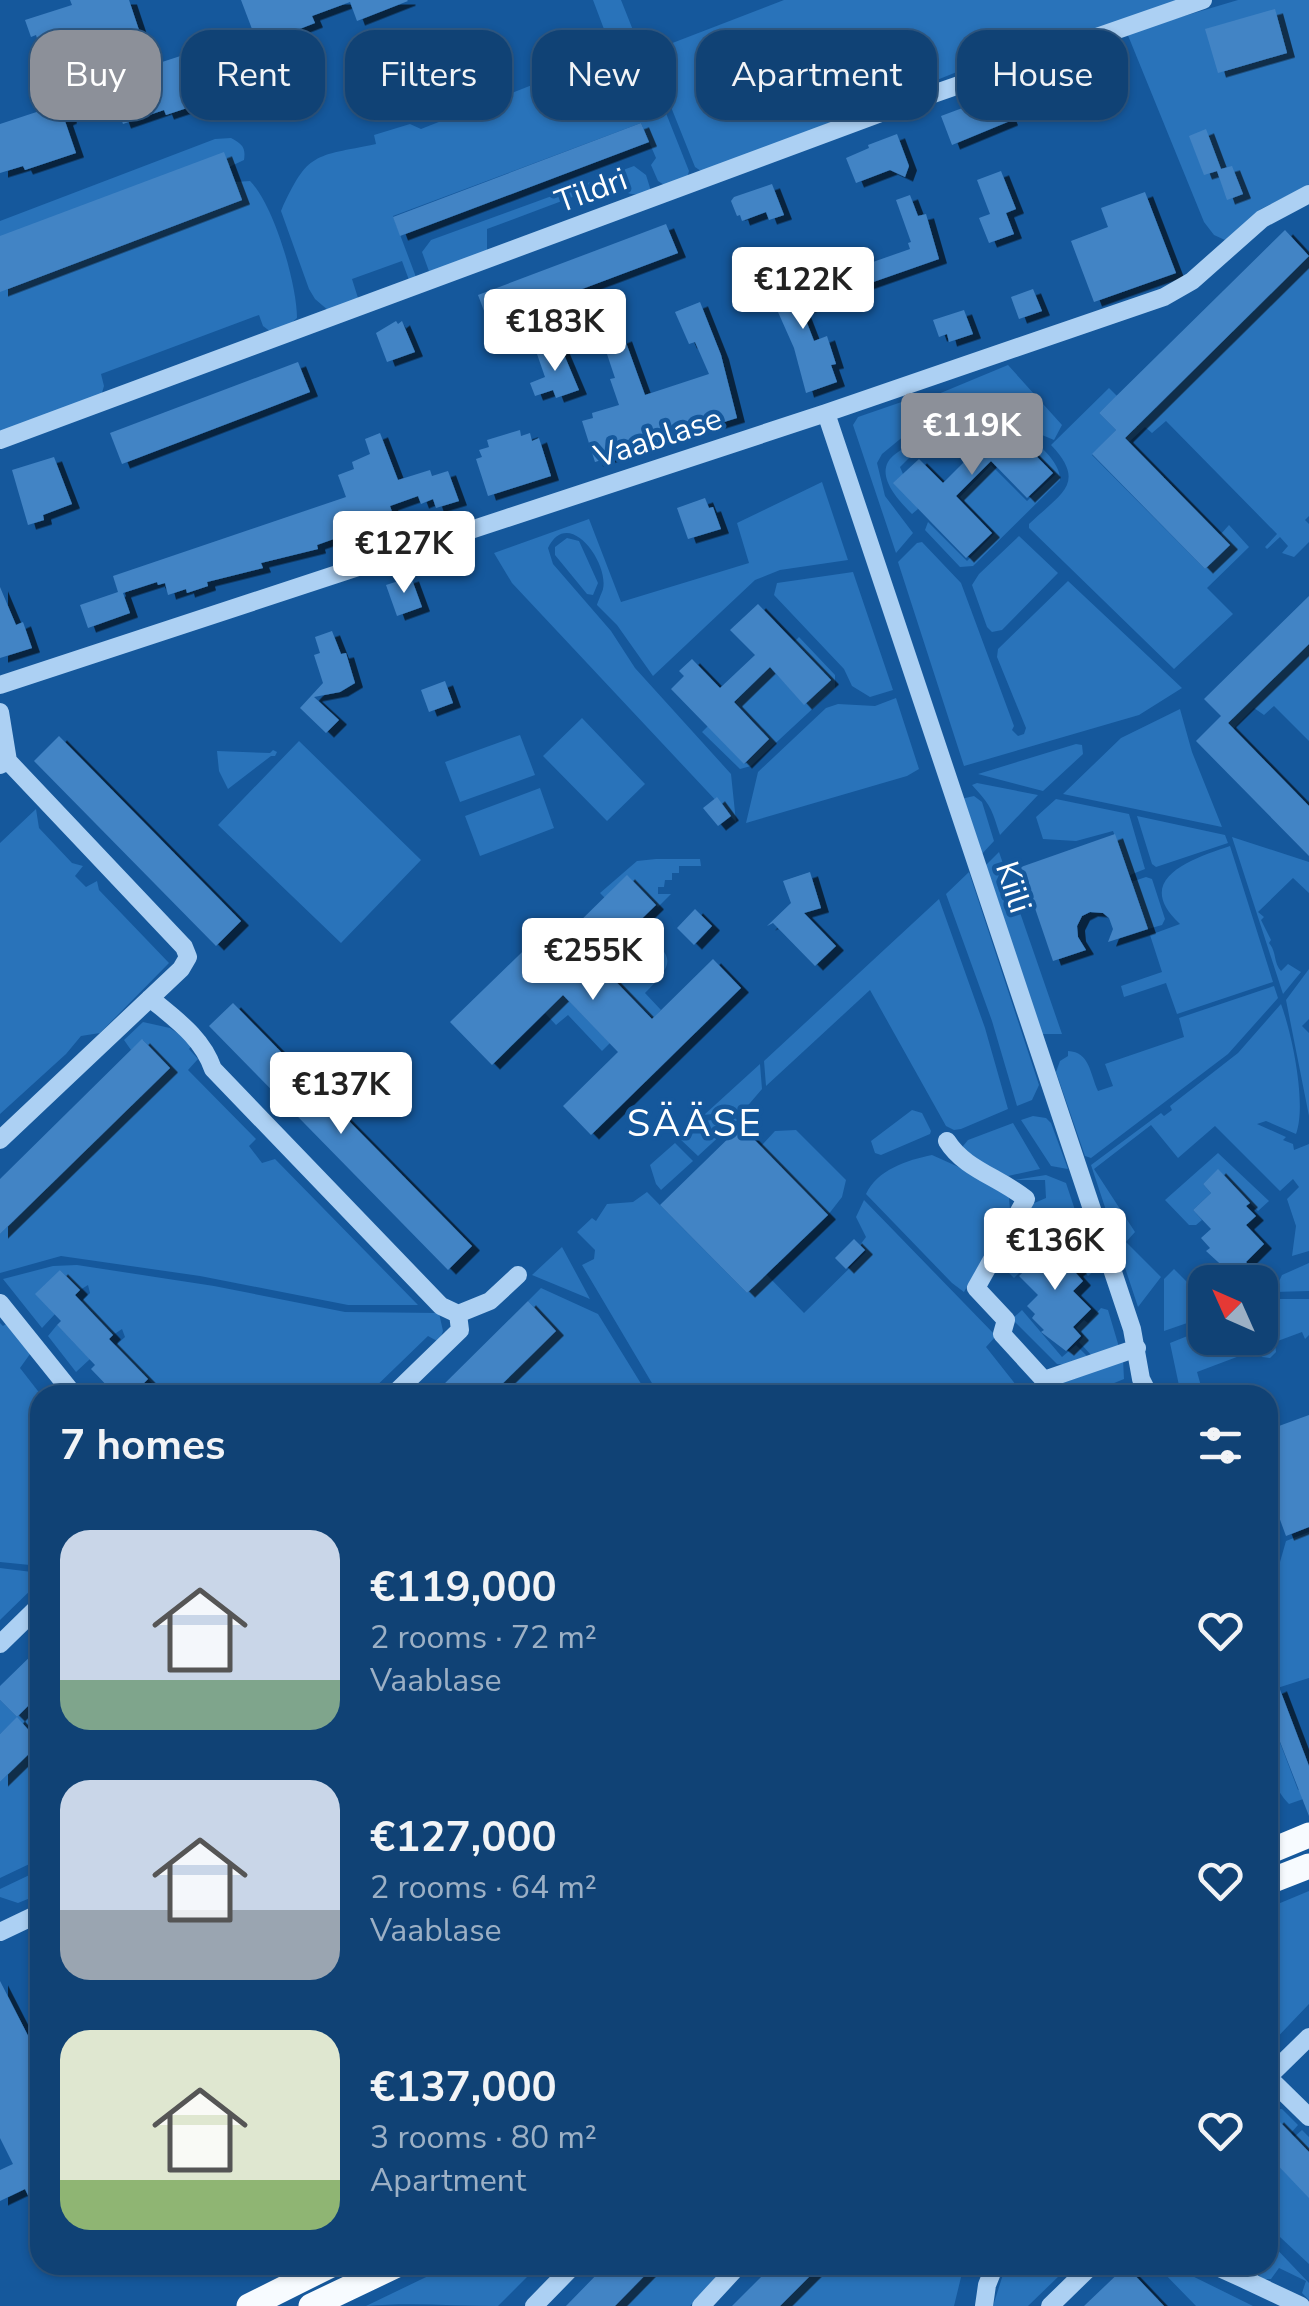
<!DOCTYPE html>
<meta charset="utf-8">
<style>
:root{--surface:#104275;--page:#1e4d7d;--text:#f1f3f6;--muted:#9cb0c5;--line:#305b87;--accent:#8c9099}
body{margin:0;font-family:"Nunito Sans",sans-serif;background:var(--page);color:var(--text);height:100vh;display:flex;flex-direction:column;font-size:38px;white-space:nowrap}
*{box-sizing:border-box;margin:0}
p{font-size:32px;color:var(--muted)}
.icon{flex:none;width:55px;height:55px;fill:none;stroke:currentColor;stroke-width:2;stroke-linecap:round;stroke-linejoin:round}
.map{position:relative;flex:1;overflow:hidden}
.details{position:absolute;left:30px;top:1385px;width:1248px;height:890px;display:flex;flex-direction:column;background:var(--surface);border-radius:30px;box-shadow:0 2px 8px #0004,0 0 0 2px var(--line)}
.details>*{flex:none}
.guide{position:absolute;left:30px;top:30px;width:1250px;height:90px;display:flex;gap:20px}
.needle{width:65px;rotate:315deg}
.fabs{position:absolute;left:1188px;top:1265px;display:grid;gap:20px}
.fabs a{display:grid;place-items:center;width:90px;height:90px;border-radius:20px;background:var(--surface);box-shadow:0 2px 8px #0004,0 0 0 2px var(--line);font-size:50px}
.price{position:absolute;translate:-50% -85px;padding:0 22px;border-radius:10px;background:#fff;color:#222;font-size:32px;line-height:65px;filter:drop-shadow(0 2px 5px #0008)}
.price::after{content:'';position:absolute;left:50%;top:60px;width:30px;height:22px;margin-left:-15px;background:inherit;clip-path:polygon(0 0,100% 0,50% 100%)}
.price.on{background:var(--accent);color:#fff}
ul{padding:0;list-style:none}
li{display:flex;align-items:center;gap:30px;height:250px;padding:0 30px}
li span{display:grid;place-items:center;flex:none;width:280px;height:200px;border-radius:30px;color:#555}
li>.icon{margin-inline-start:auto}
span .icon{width:120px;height:120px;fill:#fffc;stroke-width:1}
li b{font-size:42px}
h2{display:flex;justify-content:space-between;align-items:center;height:120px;padding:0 30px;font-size:42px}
.tag{padding:0 35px;border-radius:30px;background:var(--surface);box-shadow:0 2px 8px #0004,0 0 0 2px var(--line);font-size:35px;line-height:90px}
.tag.on{background:var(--accent);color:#fff}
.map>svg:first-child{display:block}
.green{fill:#2973ba}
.building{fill:#4384c5;filter:url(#shadow)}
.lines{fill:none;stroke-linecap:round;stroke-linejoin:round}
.minor{stroke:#acd0f3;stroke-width:18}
.major{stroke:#f7fbff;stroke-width:25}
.labels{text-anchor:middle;stroke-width:9;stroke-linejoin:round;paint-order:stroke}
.street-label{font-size:32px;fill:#fff;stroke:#15589c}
.quarter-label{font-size:38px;letter-spacing:2.5px;fill:#fff;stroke:#15589c}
</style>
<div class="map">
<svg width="1309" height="2306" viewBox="0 0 1309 2306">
<defs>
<filter id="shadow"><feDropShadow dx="8" dy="4.5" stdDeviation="0" flood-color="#0009"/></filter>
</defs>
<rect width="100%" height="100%" fill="#15589c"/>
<path class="green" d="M593 0H621L689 171 687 178 666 186 658 181 651 165 656 158 641 123 393 216 416 277 409 280 402 261 352 279 358 298 329 311 315 299 309 289 281 211C308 151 314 157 376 144L374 135 410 124 421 129 613 53Z
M784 0H1190L1115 24 1017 48 704 173 695 167 649 52Z
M1238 0H1309V185L1261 209 1225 240 1214 235 1204 222 1127 33Z
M231 138C242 144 246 147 244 160L229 167 235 182 250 181C274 205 297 284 297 318L290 324 271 332 263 326 259 315 101 374 104 386 101 396 0 433V221L215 139Z
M634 166 646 175 651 191C633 196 627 197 615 181L487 229V251L430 274 422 252 431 240Z
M1309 256V516L1305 520 1309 524V542L1294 557 1282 553 1288 546 1280 537 1267 549 1265 547 1277 534 1166 421 1152 433 1145 427 1129 442 1125 438Z
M1008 365 1062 425 1054 440 1042 435 1019 411 1005 424 980 399 955 424 931 397Z
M1109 388 1117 396 1099 413 1116 430 1092 455 1205 569 1230 545 1220 535 1229 525 1249 547 1207 588 1233 614 1174 669 1029 528V524C1060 494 1088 484 1051 445Z
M919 396 923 406 915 410 922 421 882 454 877 463 885 496 913 533 896 553 853 425 858 417Z
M1024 433C1037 443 1061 462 1060 480L973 566 960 567 925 530 928 522 967 561 995 533 960 497 991 465 1027 501 1056 474 1020 437Z
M907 446 914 453 900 467 918 509 912 514C901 503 878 480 888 462 891 456 901 450 907 446Z
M822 482 848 560 780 570 755 580 653 676 617 625 597 605C597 604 603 590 603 589 609 562 568 506 548 548L553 564 611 631 635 668 731 774 736 822 512 583 494 553 589 519 621 602 749 563 737 523Z
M1019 536 1058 573 1002 630 992 632 987 627 972 585 979 574Z
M567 538 579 541 598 583 593 595 587 594 555 555V547Z
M922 542 961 583 1014 726 1012 730 1018 736 1024 734 1026 728 997 657 998 649 1068 581 1182 688 1139 715 964 766 898 562 917 543Z
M853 572 893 690 870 697 852 686 844 669 774 595 777 583Z
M799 637 835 675V688L751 766 740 769 702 732 708 726 745 764 769 739 735 702 770 667 804 704 794 642Z
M1309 644V741L1274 706 1264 715 1254 708 1233 729 1228 723Z
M896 698 919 769 907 776 746 823 758 772 826 708 838 704 875 706Z
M1180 709 1192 752 1222 827 1063 794 1121 738Z
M582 718 645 784 607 821 543 756Z
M520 735 535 775 460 802 445 762Z
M299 741 421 860 341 943 218 825Z
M1076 744 1082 745 1083 754 1043 791 978 774Z
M273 750 277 752 275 756H271L228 789 219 771 217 751 270 753Z
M977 783 1038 795 1000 835C991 807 991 806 972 785Z
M540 788 554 828 480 856 465 816Z
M974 796 982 802 994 841 980 856 961 799Z
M1056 799 1129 814 1145 869 1130 875 1113 831 1076 841 1043 839 1036 817Z
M36 809 39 828 72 863 83 866 75 876 86 887 97 881 99 890 169 963 100 1033 81 1036 66 1054 0 1114V843Z
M1137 816 1225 835 1228 843 1156 867 1152 864Z
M1232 837 1309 862V893L1293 878 1258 912 1264 917 1261 920 1271 940 1269 943C1277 952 1273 962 1281 971L1288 964 1301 972 1283 994Z
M1230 846 1273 982 1177 1014 1166 983 1124 997 1121 986 1162 972 1150 935 1180 924C1130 878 1195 858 1230 846Z
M999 852 1062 1034H1042L983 868Z
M656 859H700L701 866H679V873H672V880H665L664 887H658V894H671L658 907 627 876 605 898 600 893 637 861Z
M969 872 1039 1085 1032 1100 1017 1106 992 1021 946 894Z
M1146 877 1152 879 1165 919 1162 925 1148 929 1131 882Z
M939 899 985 1028 1008 1109 961 1129 954 1130 946 1126 870 990 766 1086 764 1061Z
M636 924C669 957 682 956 645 993L661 1010 653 1019 597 962Z
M1309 969V1019L1302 1026 1309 1033V1116L1286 1000Z
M1274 986 1278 998 1228 1054 1091 1158 1085 1156 1056 1072 1060 1061 1068 1056V1051C1090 1052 1090 1074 1098 1091L1113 1086 1105 1064 1184 1037 1179 1018Z
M563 995 610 1043 602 1051 568 1015 556 1025 545 1013Z
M1281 1004C1292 1034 1307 1104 1296 1134L1266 1121 1257 1124 1286 1137 1283 1140 1293 1144 1294 1150 1309 1144V1251L1292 1256 1296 1226 1287 1199 1299 1187 1293 1179 1280 1191 1215 1126 1178 1158 1151 1125 1094 1169 1135 1232 1126 1242 1161 1277 1138 1307 1091 1165 1161 1113 1164 1116 1172 1110 1170 1106 1238 1053Z
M143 1022 170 1028 193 1044 189 1049 198 1059 188 1070 256 1139 249 1146 262 1163 275 1159 418 1305H348L200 1276 61 1256 0 1273V1234L169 1068 143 1040 131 1050 124 1040Z
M760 1064 762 1089 744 1110 704 1115Z
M912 1110 922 1113 931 1131 930 1134 881 1155 875 1153 871 1141Z
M1033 1116 1046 1118 1051 1123 1068 1169 1051 1166 1021 1120Z
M734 1117 737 1120 698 1156 679 1138 697 1122Z
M1013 1123 1040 1169 1008 1176 965 1154 963 1146 968 1140Z
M796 1130 846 1180 842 1197 828 1215 761 1146 775 1131Z
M675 1143 693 1161 661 1190 656 1184 650 1165Z
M1218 1153 1269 1201 1258 1211 1218 1170 1203 1184 1211 1193 1193 1210 1202 1220 1196 1225H1189L1165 1200Z
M932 1155 1003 1187 1009 1198 1010 1210 964 1292 952 1283 866 1194C877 1170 907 1160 932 1155Z
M1046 1175 1066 1183 1095 1270 1088 1276 1072 1253 1048 1229 1026 1250 1033 1259 1014 1278 997 1261 1032 1204 1046 1198 1045 1180H1015Z
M647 1192 747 1293 766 1274 804 1313 866 1252 860 1245 866 1237 856 1217 864 1200 996 1336 986 1347 1024 1395 1123 1359 1124 1379 1085 1395H659L582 1265 594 1259 595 1250 577 1232 592 1218 596 1221 607 1204 633 1202Z
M562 1247 590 1299 532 1275Z
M1309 1263V1291L1274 1292 1282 1275Z
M77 1265 214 1286 345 1312 439 1313 443 1331 439 1342 428 1336 367 1395H153L149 1390 154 1385 115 1346 125 1337 122 1329 113 1335 81 1302 90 1293 88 1285 80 1290 60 1270 55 1314 42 1328 3 1279 53 1266Z
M1174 1269 1205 1300V1312L1193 1321 1164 1331V1279Z
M541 1288 598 1314 648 1395H491L556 1331 528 1301Z
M1271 1299H1309V1335L1305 1339 1302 1332 1275 1342 1276 1352 1270 1358 1262 1357 1258 1349 1197 1372 1201 1386 1181 1395 1170 1343 1205 1329V1338H1260V1309Z
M1101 1308 1108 1310 1119 1347 1093 1357 1079 1342 1084 1336 1076 1328 1084 1320 1088 1323Z
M1022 1310 1062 1357 1076 1345 1089 1358 1071 1365 1057 1364 1012 1319Z
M0 1323 3 1326 6 1324 30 1354 20 1368 41 1395 40 1512 31 1521 40 1530V1566L0 1562Z
M57 1325 90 1359 76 1372 48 1336Z
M1309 1532V1678L1268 1691V1604L1286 1541Z
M0 1568 40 1573V1581L0 1620Z
M40 1694V1859L0 1878V1782L40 1743 17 1718 0 1734V1700L17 1717Z
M1268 1711 1298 1790 1309 1786V1797L1289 1804C1264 1779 1268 1743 1268 1711Z
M40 1870V1894L18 1903 0 1897V1889Z
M1309 1891V2004L1268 2047V1908Z
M1274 2109H1282L1298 2125 1291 2133 1294 2137 1302 2130 1309 2137V2264L1268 2226V2115Z
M1268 2240 1309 2283V2300L1302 2293 1306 2281 1279 2268 1271 2279H1262L1259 2275 1262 2265H1268Z
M451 2265H539L498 2306C454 2306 409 2302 366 2306Z
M655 2265H723L712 2283 690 2306H615Z
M821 2265H964L954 2306H780Z
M1006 2265H1054L1061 2274 1028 2306H993Z
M1156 2265H1170L1253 2306H1196Z"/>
<path class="building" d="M70 0H129L140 33 99 47 101 52 47 70 36 35 31 37 25 20 72 5Z
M241 0H407L408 1 357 21 350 2 312 16 315 23 251 48 245 31 252 29Z
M1275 9 1287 53 1218 73 1205 29Z
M205 48 210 64 206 65 217 98 166 115 164 110 123 124 111 90 116 88 113 78Z
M1096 60 1100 69 1103 68 1111 87 1082 98 1071 69Z
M1000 94 1010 121 952 145 941 116Z
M64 103 69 119 65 121 76 153 25 170 23 166 0 173V124Z
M641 123 649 142 400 236 393 217Z
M1206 129 1221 169 1232 166 1243 194 1227 200 1217 171 1204 175 1189 136Z
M897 134 909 166 905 177 890 170 856 183 846 158 869 148 868 145Z
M224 152 242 200 0 292V236Z
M1001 171 1016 209 1006 213 1014 234 989 243 979 218 990 214 977 180Z
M772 184 784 215 769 220 766 212 742 221 740 215 737 216 731 201 734 197Z
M1145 192 1176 273 1094 302 1071 241 1108 227 1101 208Z
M910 195 918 216 926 214 939 259 859 287 853 269 910 249 908 243 911 242 896 200Z
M666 224 678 253 489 324 478 295Z
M1285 230 1309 256 1125 438 1230 545 1205 569 1092 454 1116 430 1099 413Z
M802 271 815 305 802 310 814 341 827 336 836 364 831 365 837 382 806 393 794 348 766 285Z
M1033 289 1042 311 1019 319 1011 297Z
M700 302 721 355 737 418 595 462 582 421 593 418 592 413 619 405 610 379 615 378 604 345 624 337 645 395 709 374 695 342 689 344 675 312Z
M964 310 973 334 949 342 947 334 939 337 933 320Z
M396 321 398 324 402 321 415 352 387 362 376 333Z
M560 345 579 390 556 398 553 390 535 396 530 383 545 377 537 354Z
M298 362 310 392 122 464 110 433Z
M980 399 1053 473 1027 498 991 461 956 496 992 533 966 558 893 483 919 459 943 483 978 448 955 424Z
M520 430 521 436 530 433 532 441 539 438 551 476 488 496 476 459 482 457 479 450 489 447 487 440Z
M380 433 398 480 430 470 432 476 448 471 459 501 436 508 433 499 421 504 418 496 390 506 396 523 361 537 359 530 317 545 318 549 261 563 263 568 207 582 208 586 187 593 186 589 168 595 165 583 158 585 157 582 123 593 130 613 88 628 80 605 118 592 113 576 346 497 338 475 354 469 352 462 370 454 365 439Z
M54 457 72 504 43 515 44 520 28 525 12 470Z
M705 498 709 508 713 507 721 529 688 539 677 508Z
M411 577 422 607 397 616 386 585Z
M0 587 16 625 23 622 32 648 0 658Z
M1309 596V644L1228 723 1309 806V856L1196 741 1221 716 1204 699Z
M758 604 831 680 804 705 770 667 734 702 769 739 744 764 671 689 684 676 679 671 692 659 720 688 755 655 730 630Z
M332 631 341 654 346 653 355 683 340 692 314 697 339 720 326 733 300 708 323 683 314 655 320 653 315 637Z
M445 681 453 703 429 712 421 690Z
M59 736 241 921 216 946 34 761Z
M717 797 731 816 718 826 703 808Z
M1115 834 1148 929 1108 942 1113 929 1109 918 1103 913 1090 912 1082 916 1077 926 1078 937 1086 950 1053 961 1021 867Z
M810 872 821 908 804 913 836 946 815 966 773 923 767 926 791 903 783 881Z
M627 875 656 905 597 962 652 1019 713 959 741 988 591 1135 563 1106 618 1052 563 995 492 1065 450 1022 553 922 566 935Z
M695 909 712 926 694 945 677 928Z
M233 1003 472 1246 448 1270 209 1026Z
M142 1039 170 1068 0 1234V1179Z
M741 1126 828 1215 747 1293 660 1205Z
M1218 1169 1250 1203 1246 1206 1256 1216 1246 1225 1264 1244 1246 1262 1253 1270 1240 1282 1206 1251 1210 1248 1201 1238 1211 1229 1193 1210 1211 1193 1203 1184Z
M1044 1235 1053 1244 1057 1240 1069 1253 1066 1256 1079 1269 1075 1272 1083 1281 1073 1291 1091 1309 1073 1327 1081 1336 1066 1351 1041 1332 1044 1330 1032 1318 1035 1314 1027 1306 1038 1295 1019 1276 1037 1259 1028 1250Z
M854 1239 865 1250 846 1269 835 1258Z
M60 1270 80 1290 75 1295 113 1335 109 1339 148 1379 143 1384 153 1395H116L91 1369 95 1365 57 1325 61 1321 35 1294Z
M528 1301 556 1331 491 1395H433Z
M1309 1415V1527L1286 1536 1271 1495 1278 1493 1268 1466V1430Z
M40 1647V1694L17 1717 0 1700V1686Z
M1279 1687 1309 1766V1816L1268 1711V1692Z
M17 1717 40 1743 0 1782V1734Z
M0 1981 40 2059V2221L25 2189 0 2201V2170L13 2164 0 2138Z
M1276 2118 1309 2152V2198L1268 2155V2126Z
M606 2265H655L615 2306H566Z
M773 2265H821L780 2306H732Z
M1126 2266 1164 2306H1084Z"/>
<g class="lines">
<path class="minor" d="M826 413 1132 1329 1141 1379 1149 1395
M0 440 913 101 1203 0
M0 685 826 413 1164 297 1192 281 1262 219 1309 194
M0 712 8 761
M0 765 8 761 184 947 188 957 181 969 0 1140
M150 998C175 1019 202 1037 213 1069L441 1306 458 1314 460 1330 393 1395
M947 1141C964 1169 1001 1178 1026 1199L976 1288 1006 1320 1002 1334 1044 1380 1137 1348
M0 1303 74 1395
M458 1314 490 1301 518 1275
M0 1644 40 1605
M0 1932 40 1913
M1268 2077 1309 2037
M1268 2077 1309 2117
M1213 2265 1246 2280
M1253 2265 1246 2280 1301 2306
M534 2306 574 2265
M701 2306 739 2265
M984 2306 987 2285 995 2265
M1050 2306 1092 2265"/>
<path class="major" d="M1268 1852 1309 1835
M1268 1882 1309 1866
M249 2306 331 2265
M311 2306 397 2265"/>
</g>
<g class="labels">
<g class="street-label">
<text transform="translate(591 190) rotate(-20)" y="11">Tildri</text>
<text transform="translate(658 437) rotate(-18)" y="11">Vaablase</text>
<text transform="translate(1014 887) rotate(72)" y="11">Kiili</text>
</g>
<g class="quarter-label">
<text x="695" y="1136">SÄÄSE</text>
</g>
</g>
</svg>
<div class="fabs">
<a><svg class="needle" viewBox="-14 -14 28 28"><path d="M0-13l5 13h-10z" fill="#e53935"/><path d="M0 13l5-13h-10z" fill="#9cb0c5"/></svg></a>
</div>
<b class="price" style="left:803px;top:332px">€122K</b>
<b class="price" style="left:555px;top:374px">€183K</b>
<b class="price on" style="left:972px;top:478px">€119K</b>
<b class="price" style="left:404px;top:596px">€127K</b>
<b class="price" style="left:593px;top:1003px">€255K</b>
<b class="price" style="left:341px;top:1137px">€137K</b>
<b class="price" style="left:1055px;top:1293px">€136K</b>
<div class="guide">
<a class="tag on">Buy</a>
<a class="tag">Rent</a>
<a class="tag">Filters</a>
<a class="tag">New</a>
<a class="tag">Apartment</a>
<a class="tag">House</a>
</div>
<section class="details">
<h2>7 homes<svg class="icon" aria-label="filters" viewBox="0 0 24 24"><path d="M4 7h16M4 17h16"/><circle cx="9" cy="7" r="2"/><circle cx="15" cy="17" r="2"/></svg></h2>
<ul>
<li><span style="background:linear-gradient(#c9d6e8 75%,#7fa58c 0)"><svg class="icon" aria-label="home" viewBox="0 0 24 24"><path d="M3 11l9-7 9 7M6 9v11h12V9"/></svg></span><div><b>€119,000</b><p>2 rooms · 72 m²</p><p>Vaablase</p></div><svg class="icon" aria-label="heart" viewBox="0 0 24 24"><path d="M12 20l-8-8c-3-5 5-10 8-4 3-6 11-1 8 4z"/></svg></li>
<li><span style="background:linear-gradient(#c9d6e8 65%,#9aa5b1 0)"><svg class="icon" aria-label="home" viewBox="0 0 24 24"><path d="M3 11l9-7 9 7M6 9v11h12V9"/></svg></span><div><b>€127,000</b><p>2 rooms · 64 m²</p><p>Vaablase</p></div><svg class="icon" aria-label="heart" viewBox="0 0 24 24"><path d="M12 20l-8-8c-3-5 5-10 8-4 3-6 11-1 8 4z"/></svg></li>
<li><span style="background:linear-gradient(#dfe7d0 75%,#8fb573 0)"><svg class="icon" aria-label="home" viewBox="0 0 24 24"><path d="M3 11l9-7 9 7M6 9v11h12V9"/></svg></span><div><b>€137,000</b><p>3 rooms · 80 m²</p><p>Apartment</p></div><svg class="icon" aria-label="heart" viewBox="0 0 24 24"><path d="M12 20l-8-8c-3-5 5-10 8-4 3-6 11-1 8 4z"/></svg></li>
</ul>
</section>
</div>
